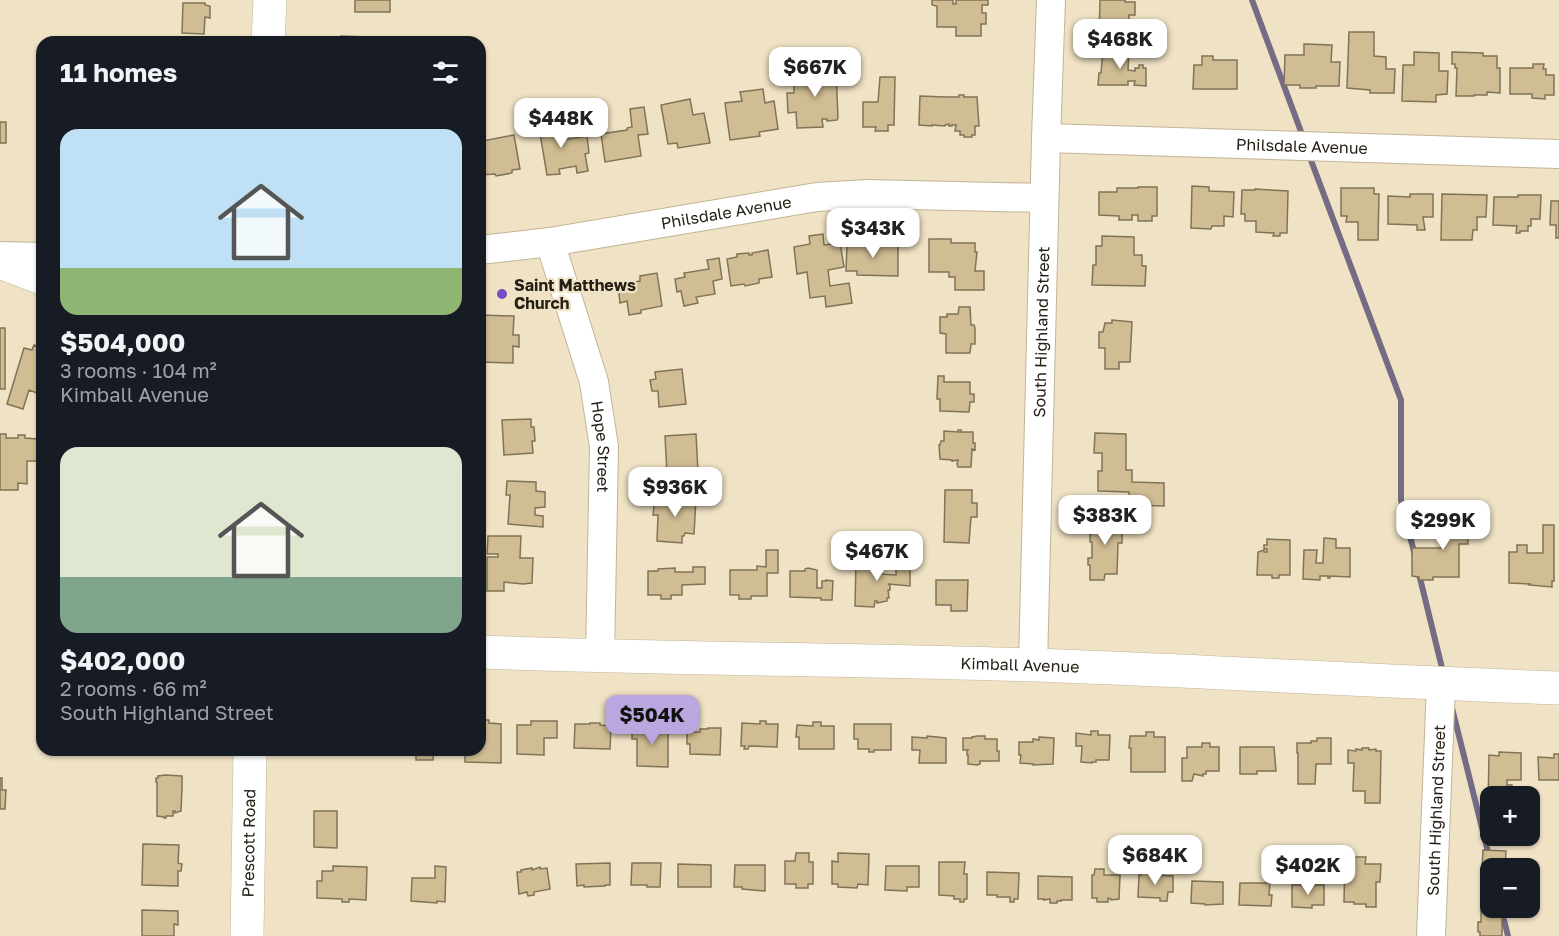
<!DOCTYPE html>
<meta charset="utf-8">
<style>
:root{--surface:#171b24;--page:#242831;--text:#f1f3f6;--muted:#9ea1a6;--accent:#baa7df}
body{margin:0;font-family:"Golos Text",sans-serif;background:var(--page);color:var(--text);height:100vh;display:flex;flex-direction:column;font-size:22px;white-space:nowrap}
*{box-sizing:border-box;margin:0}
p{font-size:20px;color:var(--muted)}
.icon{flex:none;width:33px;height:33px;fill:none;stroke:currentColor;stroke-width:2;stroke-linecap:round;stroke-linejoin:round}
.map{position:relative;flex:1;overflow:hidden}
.panel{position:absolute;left:36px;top:36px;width:450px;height:720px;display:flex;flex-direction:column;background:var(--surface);border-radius:18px;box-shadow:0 2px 4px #0004}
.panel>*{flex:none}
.tools{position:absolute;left:1480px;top:786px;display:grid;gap:12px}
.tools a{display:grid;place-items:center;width:60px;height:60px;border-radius:12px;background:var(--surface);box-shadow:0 2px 4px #0004;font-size:30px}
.price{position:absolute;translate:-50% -51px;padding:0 14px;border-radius:12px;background:#fff;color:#222;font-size:20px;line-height:39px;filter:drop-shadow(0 2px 3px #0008)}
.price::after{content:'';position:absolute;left:50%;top:36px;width:18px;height:14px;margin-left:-9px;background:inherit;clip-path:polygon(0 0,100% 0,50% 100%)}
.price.on{background:var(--accent);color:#111}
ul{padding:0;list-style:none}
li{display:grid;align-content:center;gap:12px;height:318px;padding:0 24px}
li span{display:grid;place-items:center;height:186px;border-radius:18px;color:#555}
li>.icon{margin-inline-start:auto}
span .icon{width:108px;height:108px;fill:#fffc;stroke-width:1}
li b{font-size:26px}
h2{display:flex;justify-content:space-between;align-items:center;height:72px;padding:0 24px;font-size:26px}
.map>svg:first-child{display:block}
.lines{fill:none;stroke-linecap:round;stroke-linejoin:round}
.stream{stroke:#746c84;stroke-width:6}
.building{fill:#d0bd93;stroke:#807357;stroke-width:1.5}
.minor-casing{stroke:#c2b497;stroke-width:30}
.major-casing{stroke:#c2b497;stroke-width:34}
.minor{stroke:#fff;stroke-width:28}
.major{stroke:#fff;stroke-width:33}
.poi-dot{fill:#774bc3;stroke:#f0e2c4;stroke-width:2}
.labels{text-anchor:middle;stroke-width:4.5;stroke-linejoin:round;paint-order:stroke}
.street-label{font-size:16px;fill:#252015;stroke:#f0e2c4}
.poi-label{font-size:16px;font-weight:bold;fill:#252015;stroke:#f0e2c4;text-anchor:start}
</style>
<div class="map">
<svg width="1559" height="936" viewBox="0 0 1559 936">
<rect width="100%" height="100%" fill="#f0e2c4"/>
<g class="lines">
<path class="stream" d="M1252 0 1303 137
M1309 155 1401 400V500L1415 556
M1419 574 1443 672
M1452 708 1492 868
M1501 908 1508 936"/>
</g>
<path class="building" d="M355 0H390V12H355Z
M932 0H953V4H956V0H988V5H982V13H986V24H981V36H956V27H937V6L932 5Z
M1100 0H1125V2H1135V15H1129V38H1099Z
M183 3H205V5L210 6V18L205 17 204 34 182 33Z
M1349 32H1374V56L1386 57V69H1395L1394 93H1370V90L1347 88Z
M341 36 368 37V42H340Z
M1304 44 1332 45 1331 62H1340L1339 86H1316V88H1300V85H1284L1285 55H1304Z
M1103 49 1129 50 1128 70 1135 71V68H1139V65H1143V68H1146V86L1134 85 1135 81H1128V85H1098L1099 73H1101Z
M1414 52 1439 53V71H1448L1447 94 1436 95V102L1402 101 1403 65H1414Z
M1452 52 1483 53V56H1497V68H1500V93L1487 92V95H1474V96H1456L1457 68H1455V64H1452Z
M1202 56H1213V60H1237V89H1193L1194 65H1202Z
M1533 64H1544L1543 69H1546V75H1554V95H1545V99L1532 98V94H1510V68H1533Z
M829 67V72L836 71 838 118 837 120 827 121V119H822L823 127 797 128 796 112 788 113 787 93H794V80L808 79 807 68Z
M880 77H895L894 125H888V131H875L876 127H863V102H878Z
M763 89 765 103 774 101 778 129 759 132 760 136 730 140 725 103 742 101 740 92Z
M959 95H964V97H977L979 126H975V135H972V137H964V135H960V131H955L956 125H952V126H949V124L945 125V126L932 125V126L919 125 920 96 946 97H959Z
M690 99 693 115 704 113 710 143 678 148 677 143 668 144 661 105Z
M644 107 648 134 638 135 641 156 605 162 601 134 627 130V128L632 127 630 109Z
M552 114 557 141 587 136 589 153 585 154 588 171 577 173 576 166 559 169 560 174 547 175 537 116Z
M0 122H6V143H0Z
M514 135 520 169 512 170V173L496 176 495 174 480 175V148H484L482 141Z
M1192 186 1209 187V191L1234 192 1233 217 1224 216V226H1212L1211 229 1191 228Z
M1138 187H1157V216H1152V221H1138V215H1132V220H1119V216L1099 215V192H1117V188H1138Z
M1341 188H1374V194H1379L1378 240H1358V222H1346L1347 216H1341Z
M1255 189 1288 191 1287 233H1280V236H1273L1274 233 1256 232V221H1245V214H1241L1242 190H1255Z
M1410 194H1433V217H1423L1425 230H1417V225L1388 224V196L1410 197Z
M1442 194 1487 195 1486 217H1477V230H1473L1472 240H1441Z
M1518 195H1541L1540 219H1531V226H1528V231H1520V233H1516L1517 226 1493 225 1494 197H1518Z
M1551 201H1559V238H1556V225H1550Z
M823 234 824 245 840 243 844 267 828 270 830 286 849 283 852 303 826 307 825 296 810 298 807 272 797 274 794 247 810 244 809 236Z
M1102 236 1134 237V255H1142V266H1146L1145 286 1092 285 1093 265H1096V246H1102Z
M929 239H951V243H975V252H977L975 271H984V290H955V277H949V272H929Z
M858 242H898V276L857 275V271H846L847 244H858Z
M768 250 772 277 759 279V283L745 286 744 284 731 286 727 259 737 257V254L749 253V255H752V253Z
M719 258 722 279 713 281 715 294 696 297 698 303 684 306 681 291 677 292 675 279 685 277 684 273 709 269 707 260Z
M657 273 662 306 641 310V313L629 315 627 301 620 303 618 285 640 281V276Z
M959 307H970L971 325H974L975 328V344H971L970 353H946V334L940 333V317H947V314H958Z
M480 315 514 316 513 335H519V347L513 346V363L480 362Z
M1112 320 1132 322 1130 362H1119V369H1105V348H1099V332H1103L1105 323H1112Z
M0 328H5V389H0Z
M34 345 42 348V395L29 390 23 409 7 404 24 348 32 350Z
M682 369 686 404 659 407 658 391H652L650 380 656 379 655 372Z
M938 376H944V382H970V394H974V402H970L969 412 940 411V399H937Z
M531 419V427H534L535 441H532L533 453 504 455 502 420Z
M958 430H961L960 432H973V443H975V450L972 449 971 467H958L957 464 958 460 952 461V460L940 459 939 445H940L941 441H944V431L958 432Z
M1095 433 1126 434V470H1132V482L1164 483V506L1129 505V492L1098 491V471H1102V453H1094Z
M0 434H6V438H18V435H25V438L37 439V461H27V484L18 483V490H0Z
M696 434 698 472 667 474 665 436Z
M507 481 536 482V491L545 492V507L535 508V515L543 516V527L508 524 510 495H506Z
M945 490H972V503H977V517H971L969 543 944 542Z
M664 497 696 499 694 534 685 533 684 536H682V543L657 541 658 515H653L655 498H664Z
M1459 507H1466V510H1468V544H1459V577H1433V580H1419V577L1412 576V548H1444V532L1453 533V530H1456V526H1448V509H1459Z
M1093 515H1113V519H1122V543H1118L1117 574H1105L1104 580H1090V565H1088V558H1092V542H1090V534H1092Z
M1543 525H1554V581H1552V587L1529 585 1530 584 1509 583V552H1517V545H1527V553H1543Z
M488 536H521L520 558H533L532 583 523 584 504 582V591H487V557H498V554H487Z
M1324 538 1336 539V548H1350V577L1330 576V578H1328V576H1320V580L1303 579 1304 550H1317L1316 563H1323Z
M1267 539 1290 540V575H1279V578H1272V575H1257L1258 552 1264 550V552H1267V549H1264V545H1267Z
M766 550H778V573H767V596H751V599H739V595H730V570H757V566L766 567Z
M856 561H882L881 574 896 575V564H910V586L888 584 890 585V590H888L889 598H887V601L877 603V601H875L874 607 855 606Z
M693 567H705V584L682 585V595H671V599H661V595H648V571H658V569L675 568V572H693Z
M808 568 817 570V588H822V581H826V580L833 581 832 600H821V598L790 597V571H805V569Z
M936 580H968L967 611H951V605H936Z
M480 720H489V723L501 724V763L465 762V750H480Z
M531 721H557V738H544V755L517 754V725H531Z
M760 721H766V724H778L777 747 749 746 748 749H744L745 746H741L742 723 760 724Z
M813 722H821V726H834V749H799V737H796L797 725 813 726Z
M590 723H600V725L611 726 610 749 574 748 575 724H590Z
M854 724H891V750H874V752H869V749H858V739H854Z
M649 725H658V728H668V767L637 766V739H632V728H649Z
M708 728H721L720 755 690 754V744H687V732H700V729H708Z
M1091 731H1098V735H1110L1109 760H1096V762H1092V763L1081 762 1082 746H1076V733L1091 735Z
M1146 732H1154V737H1165V772H1131V748H1129L1130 736H1146Z
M927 736 946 738V763H919L920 750H912V737L927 738Z
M978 736H985V739H997V751H999V761H980V764L977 765 968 764V755H967V752L968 750H963V738H972V737Z
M1039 737 1054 738 1053 764 1033 765V764L1020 763 1021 755H1019V742H1033V739L1039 740Z
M1317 738H1331V764H1316L1315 784H1298V753H1297V743H1311V741H1317Z
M1202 743H1210V747H1219V771H1206V774H1203V776L1194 774 1192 781H1182V758H1187V747H1202Z
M1240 747H1274L1276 771H1257V774H1240Z
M1362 748H1369V750L1376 749V751H1381L1380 803H1365V791H1353L1354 763H1348V750L1356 751V749L1362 750Z
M416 750H434L433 760H416Z
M1499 752 1521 753V780H1507V785H1512V796H1491V805H1488L1489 755 1499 756Z
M1554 754H1559V780H1539L1538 757 1554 758Z
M165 775 182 776V787L181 811 175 813V811H173V816H166V818H164V817L157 816V782H156V778H158V776Z
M0 778H2V790H6L5 809H0Z
M314 811H337V848L314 847Z
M143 844 179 845 178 863 182 864 181 871H178V886L142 885Z
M1483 850 1506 851 1505 868H1491V887L1481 886Z
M796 853H809V862H813V884H808V888H796V884H785V861H795Z
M838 853 869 854 868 885 858 884 857 888 838 887V884H832V861L838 862Z
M1345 857H1366L1365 864H1381L1380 882H1376V907H1366V904H1354V902H1344Z
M939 862H965L964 874H967V899H964V902H960V899H954V896L939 895Z
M610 863V885H605V886L584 887V885L577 886 576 864Z
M632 863H661L660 887H647V885H631Z
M678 864 711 865V887H678Z
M735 865H765V891L742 889V887H734Z
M333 866 367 867 366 900 349 899V902H342V899L317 898V881H322V871H333Z
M435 866 446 867 445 902 437 901V903L411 901 412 878H435Z
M886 866H919V887H907V891L885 890Z
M540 867V869L547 868 550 889 534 892V895L528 896 527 892 519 894 517 872H521V870L532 868V870Z
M1095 869H1104V875H1120L1119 899 1111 900V899L1108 898V902H1097V898H1092V875H1094Z
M987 872 1019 873 1018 899H1014V902H1010V897H997V895H987Z
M1141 872 1151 873V875L1173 876V892H1168L1167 901H1160V898L1138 897 1139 875H1141Z
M1038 876 1072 877V900H1061V901H1057V903H1050V899L1044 900V899H1038Z
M1192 881 1223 882V904L1205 905V904L1191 903Z
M1240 883H1270L1269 895H1272L1271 906 1239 905Z
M1292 885H1324V905H1312V908L1292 907Z
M1481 906 1502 908V936H1480V932H1478V922H1481Z
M142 910 178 911V925L174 924V936H142Z"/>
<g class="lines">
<defs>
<g id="minor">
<path id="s1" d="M1046 138 1559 154"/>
<path id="s2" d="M550 242 594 382 604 447 600 657"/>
<path id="s3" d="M480 250 550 242 817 197 868 194 1044 198"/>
<path d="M0 256 42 257"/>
<path id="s4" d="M1033 665 1046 138 1051 0"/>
<path id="s5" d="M1431 936 1441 684"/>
</g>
<g id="major">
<path d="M268 42 270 0"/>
<path d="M0 262 42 278"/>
<path id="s6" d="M480 652C664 659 849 659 1033 665 1209 671 1384 682 1559 688"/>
<path id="s7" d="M247 936 250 750"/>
</g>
</defs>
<use href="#minor" class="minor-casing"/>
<use href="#major" class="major-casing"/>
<use href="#minor" class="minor"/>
<use href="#major" class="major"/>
</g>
<circle class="poi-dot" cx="502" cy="294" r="6"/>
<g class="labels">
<g class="street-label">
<text dy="6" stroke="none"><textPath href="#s1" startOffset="256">Philsdale Avenue</textPath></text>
<text dy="6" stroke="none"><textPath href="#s3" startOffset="249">Philsdale Avenue</textPath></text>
<text dy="6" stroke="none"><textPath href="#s4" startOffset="333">South Highland Street</textPath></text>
<text dy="6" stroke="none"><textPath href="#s2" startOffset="212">Hope Street</textPath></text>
<text dy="6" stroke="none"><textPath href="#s6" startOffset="540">Kimball Avenue</textPath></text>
<text dy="6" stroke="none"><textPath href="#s5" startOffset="126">South Highland Street</textPath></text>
<text dy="6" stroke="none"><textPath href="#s7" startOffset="93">Prescott Road</textPath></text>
</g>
<g class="poi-label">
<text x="514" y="291">Saint Matthews<tspan x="514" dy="18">Church</tspan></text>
</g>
</g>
</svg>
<div class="tools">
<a>+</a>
<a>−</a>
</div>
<b class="price" style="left:1120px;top:70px">$468K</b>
<b class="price" style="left:815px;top:98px">$667K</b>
<b class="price" style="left:561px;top:149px">$448K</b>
<b class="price" style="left:873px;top:259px">$343K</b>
<b class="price" style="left:675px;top:518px">$936K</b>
<b class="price" style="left:1105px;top:546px">$383K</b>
<b class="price" style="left:1443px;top:551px">$299K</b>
<b class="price" style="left:877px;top:582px">$467K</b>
<b class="price on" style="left:652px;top:746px">$504K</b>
<b class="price" style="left:1155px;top:886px">$684K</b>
<b class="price" style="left:1308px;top:896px">$402K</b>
<section class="panel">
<h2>11 homes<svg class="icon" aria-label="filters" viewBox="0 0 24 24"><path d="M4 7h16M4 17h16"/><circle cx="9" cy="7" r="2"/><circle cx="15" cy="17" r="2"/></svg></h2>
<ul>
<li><span style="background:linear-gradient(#bfe0f5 75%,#8fb573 0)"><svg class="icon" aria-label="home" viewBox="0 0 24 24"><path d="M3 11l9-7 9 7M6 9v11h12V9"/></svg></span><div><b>$504,000</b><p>3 rooms · 104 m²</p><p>Kimball Avenue</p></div></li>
<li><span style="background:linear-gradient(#dfe7d0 70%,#7fa58c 0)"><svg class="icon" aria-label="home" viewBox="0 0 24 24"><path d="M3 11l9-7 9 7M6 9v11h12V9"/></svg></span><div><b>$402,000</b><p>2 rooms · 66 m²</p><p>South Highland Street</p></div></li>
</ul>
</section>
</div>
